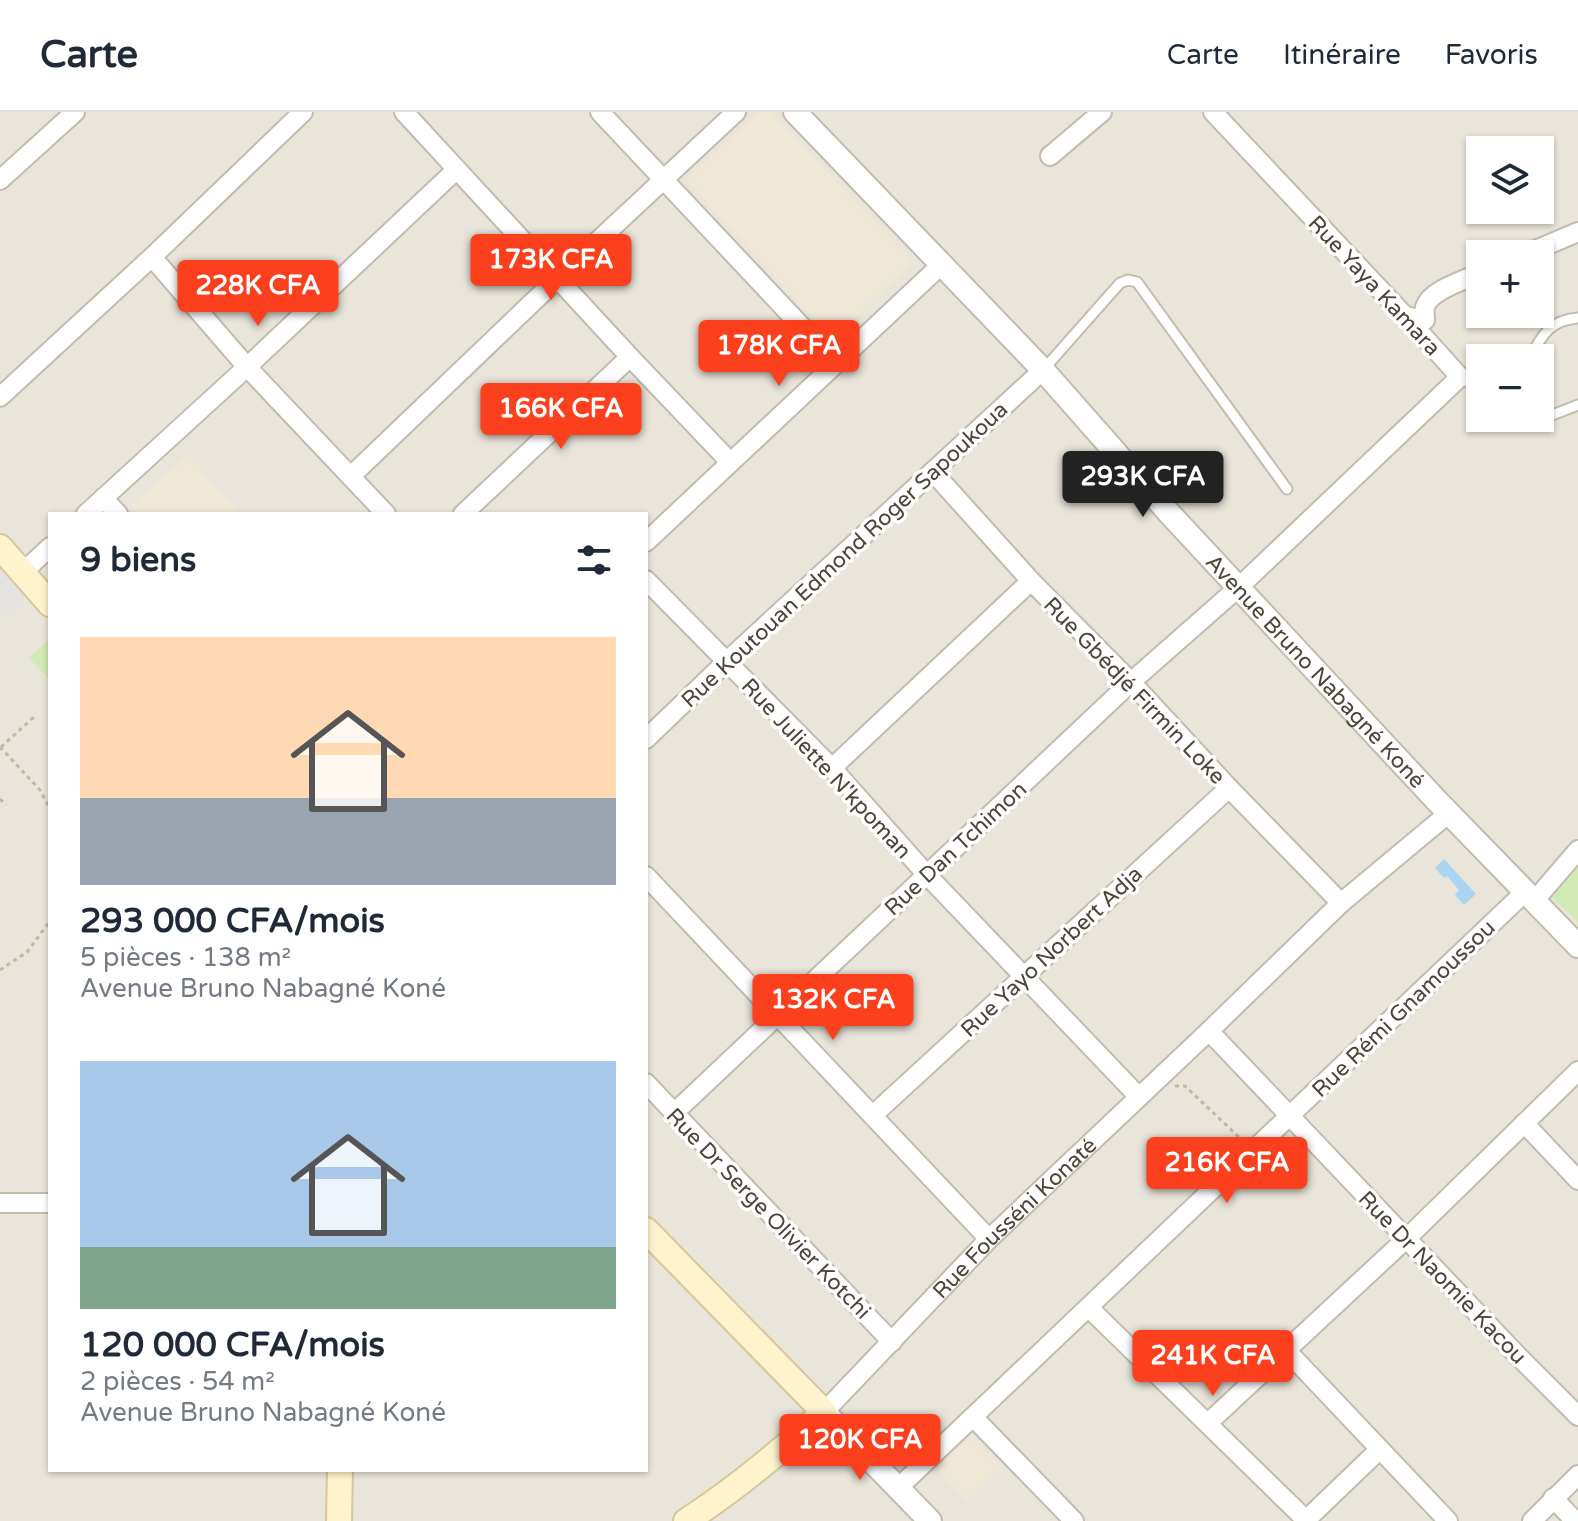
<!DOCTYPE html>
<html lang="fr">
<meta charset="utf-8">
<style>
:root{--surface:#fff;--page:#f2f2f3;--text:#1f2937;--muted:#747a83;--line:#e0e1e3;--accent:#fc3f1d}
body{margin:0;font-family:"Varela Round",sans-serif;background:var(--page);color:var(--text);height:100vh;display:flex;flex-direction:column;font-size:30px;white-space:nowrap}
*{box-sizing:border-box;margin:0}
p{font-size:26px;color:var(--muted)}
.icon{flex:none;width:44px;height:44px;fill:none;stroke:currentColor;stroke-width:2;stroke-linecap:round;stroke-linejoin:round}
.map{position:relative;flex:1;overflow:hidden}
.sheet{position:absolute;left:48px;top:400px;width:600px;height:960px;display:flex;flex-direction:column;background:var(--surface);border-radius:0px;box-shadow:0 2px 6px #0004}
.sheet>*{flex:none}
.fabs{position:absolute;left:1466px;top:24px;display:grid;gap:16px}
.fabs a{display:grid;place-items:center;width:88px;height:88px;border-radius:0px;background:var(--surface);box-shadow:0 2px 6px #0004;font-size:40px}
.price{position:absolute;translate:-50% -68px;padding:0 18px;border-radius:8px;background:var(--accent);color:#fff;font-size:26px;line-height:52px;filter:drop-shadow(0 2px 4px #0008)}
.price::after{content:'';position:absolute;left:50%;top:48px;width:24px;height:18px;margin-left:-12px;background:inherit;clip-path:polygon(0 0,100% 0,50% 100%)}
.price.selected{background:#222;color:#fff}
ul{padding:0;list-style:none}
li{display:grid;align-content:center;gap:16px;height:424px;padding:0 32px}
li span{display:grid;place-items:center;height:248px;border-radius:0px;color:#555}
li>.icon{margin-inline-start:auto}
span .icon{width:144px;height:144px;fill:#fffc;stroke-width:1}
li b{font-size:34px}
h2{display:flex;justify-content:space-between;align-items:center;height:96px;padding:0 32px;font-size:34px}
header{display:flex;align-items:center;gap:48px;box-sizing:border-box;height:112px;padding:0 40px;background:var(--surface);border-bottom:2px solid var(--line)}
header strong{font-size:38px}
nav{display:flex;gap:44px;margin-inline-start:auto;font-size:28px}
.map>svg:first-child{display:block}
.residential{fill:#eae5da;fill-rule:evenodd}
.education{fill:#efe8d6}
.green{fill:#d2eab5}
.parking{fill:#e5e3e0}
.water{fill:#a9d4f2}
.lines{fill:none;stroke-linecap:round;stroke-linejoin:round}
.service-casing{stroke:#c2bbae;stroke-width:13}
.minor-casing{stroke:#c2bbae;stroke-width:22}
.tertiary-casing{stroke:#c2bbae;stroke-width:26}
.secondary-casing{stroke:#d6c79b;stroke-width:28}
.path{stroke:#c4b79f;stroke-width:3;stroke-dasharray:4 4;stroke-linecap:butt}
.service{stroke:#fff;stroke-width:9}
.minor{stroke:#fff;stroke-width:18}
.tertiary{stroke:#fff;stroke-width:22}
.secondary{stroke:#fff3cd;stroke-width:24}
.labels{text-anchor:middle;stroke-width:7;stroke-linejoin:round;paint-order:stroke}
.street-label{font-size:22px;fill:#4b4439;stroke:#fff}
</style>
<header>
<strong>Carte</strong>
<nav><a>Carte</a><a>Itinéraire</a><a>Favoris</a></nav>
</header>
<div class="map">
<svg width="1578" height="1409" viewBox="0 0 1578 1409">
<rect width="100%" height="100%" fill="#f6f3ec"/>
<path class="residential" d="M0 0H1578V1409H0ZM1480 38H1540V98H1480ZM1480 142H1540V202H1480ZM1480 246H1540V306H1480ZM50 402H646V1358H50Z"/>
<path class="education" d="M759 0H771L913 150 832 226 686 68Z
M188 343 214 373 240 402H139L131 393Z
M971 1324 1001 1355 966 1389 936 1357Z"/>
<path class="green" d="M50 526V568L29 546Z
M1578 753V810L1552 786Z"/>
<path class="parking" d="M0 453 27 483 3 506 0 503Z"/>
<path class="water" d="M1444 747 1476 782 1464 793 1455 783 1459 778 1447 764 1444 766 1435 756Z"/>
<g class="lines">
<defs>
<path id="service" d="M1530 246C1542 222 1551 208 1578 206
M1044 257 1120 171 1128 168 1137 170 1287 377
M1460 265 1480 278
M1520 306 1542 307 1578 293"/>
<g id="minor">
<path d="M404 0 630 245 730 350"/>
<path d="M600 0 836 251"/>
<path d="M1050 44 1102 0"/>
<path d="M0 68 75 0"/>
<path d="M1526 142 1578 120"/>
<path d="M152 145 247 255 386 402"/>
<path d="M1405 204 1425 208C1425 204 1424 199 1425 195 1430 178 1465 168 1480 161"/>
<path d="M0 285 152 145 303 0"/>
<path d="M933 360 1031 469 1131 570 1229 676 1341 791"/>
<path d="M351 364 558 166 736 0"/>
<path d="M103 386 118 402"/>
<path d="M86 402 247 255 456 58"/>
<path d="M463 402 630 245"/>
<path d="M646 430 941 153"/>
<path d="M23 460 50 435"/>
<path d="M646 468 832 656 927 763 1139 985"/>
<path d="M646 627 726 550 1043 258"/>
<path d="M832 656 1031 469"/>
<path d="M646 764 989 1127"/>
<path d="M1535 788 1578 738"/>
<path d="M1209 919 1518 1244 1578 1304"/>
<path d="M646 971 892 1230"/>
<path d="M674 1001 1131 570 1239 475 1460 265 1405 204 1213 0"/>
<path d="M873 1003 1229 676"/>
<path d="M1524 1011 1578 1068"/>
<path d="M0 1091H50"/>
<path d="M1089 1196 1306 1408"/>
<path d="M1287 1239 1448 1409"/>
<path id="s1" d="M824 1300 989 1127 1209 919 1341 791 1449 701"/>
<path d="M973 1305 1074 1409"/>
<path d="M1208 1311 1406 1127 1578 959"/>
<path d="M898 1376 1526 779"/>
<path d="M1553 1386 1575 1409"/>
<path d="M1305 1409 1379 1338"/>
<path d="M1532 1409 1578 1363"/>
</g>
<g id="tertiary">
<path id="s2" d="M795 0 1043 258 1169 401 1438 690 1578 834"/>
<path d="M824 1300 930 1409"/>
</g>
<path id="secondary" d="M0 435 50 492
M646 1118 824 1300C780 1340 736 1377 686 1409
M339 1409 340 1358"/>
</defs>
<use href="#service" class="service-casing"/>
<use href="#minor" class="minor-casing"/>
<use href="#tertiary" class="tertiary-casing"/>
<use href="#secondary" class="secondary-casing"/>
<path class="path" d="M0 635 40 678 50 697
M1 635 34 605
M0 687 6 693
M0 858 27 840 50 809
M1175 974H1185L1242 1028"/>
<use href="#service" class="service"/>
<use href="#minor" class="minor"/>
<use href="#tertiary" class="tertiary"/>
<use href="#secondary" class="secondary"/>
</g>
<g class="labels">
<g class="street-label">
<text transform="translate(1375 173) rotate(47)" y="8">Rue Yaya Kamara</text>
<text transform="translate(844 442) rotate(-43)" y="8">Rue Koutouan Edmond Roger Sapoukoua</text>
<text dy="8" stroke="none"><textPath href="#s2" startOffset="764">Avenue Bruno Nabagné Koné</textPath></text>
<text transform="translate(1135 578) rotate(46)" y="8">Rue Gbédjé Firmin Loke</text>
<text transform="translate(827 656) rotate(47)" y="8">Rue Juliette N'kpoman</text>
<text transform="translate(955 736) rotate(-43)" y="8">Rue Dan Tchimon</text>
<text transform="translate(1051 839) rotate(-43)" y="8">Rue Yayo Norbert Adja</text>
<text transform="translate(1403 896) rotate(-44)" y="8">Rue Rémi Gnamoussou</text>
<text transform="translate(769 1101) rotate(46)" y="8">Rue Dr Serge Olivier Kotchi</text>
<text dy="8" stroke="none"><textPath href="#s1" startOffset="272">Rue Fousséni Konaté</textPath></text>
<text transform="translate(1443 1165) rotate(46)" y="8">Rue Dr Naomie Kacou</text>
</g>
</g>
</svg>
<div class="fabs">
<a><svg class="icon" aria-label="layers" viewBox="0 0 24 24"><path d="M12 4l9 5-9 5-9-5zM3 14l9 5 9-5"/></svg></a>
<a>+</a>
<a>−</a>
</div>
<b class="price" style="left:551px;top:190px">173K CFA</b>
<b class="price" style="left:258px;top:216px">228K CFA</b>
<b class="price" style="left:779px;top:276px">178K CFA</b>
<b class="price" style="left:561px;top:339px">166K CFA</b>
<b class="price selected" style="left:1143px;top:407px">293K CFA</b>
<b class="price" style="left:833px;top:930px">132K CFA</b>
<b class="price" style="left:1227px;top:1093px">216K CFA</b>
<b class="price" style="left:1213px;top:1286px">241K CFA</b>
<b class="price" style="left:860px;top:1370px">120K CFA</b>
<section class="sheet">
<h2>9 biens<svg class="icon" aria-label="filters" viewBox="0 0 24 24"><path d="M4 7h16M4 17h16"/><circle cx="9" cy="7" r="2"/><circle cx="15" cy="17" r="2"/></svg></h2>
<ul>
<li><span style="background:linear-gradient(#ffd9b3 65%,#9aa5b1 0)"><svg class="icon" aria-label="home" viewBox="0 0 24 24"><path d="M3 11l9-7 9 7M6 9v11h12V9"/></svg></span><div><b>293 000 CFA/mois</b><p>5 pièces · 138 m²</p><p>Avenue Bruno Nabagné Koné</p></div></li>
<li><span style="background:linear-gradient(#a9c7e8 75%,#7fa58c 0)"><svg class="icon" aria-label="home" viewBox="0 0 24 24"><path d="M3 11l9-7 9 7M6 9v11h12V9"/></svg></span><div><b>120 000 CFA/mois</b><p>2 pièces · 54 m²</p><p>Avenue Bruno Nabagné Koné</p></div></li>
</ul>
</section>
</div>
